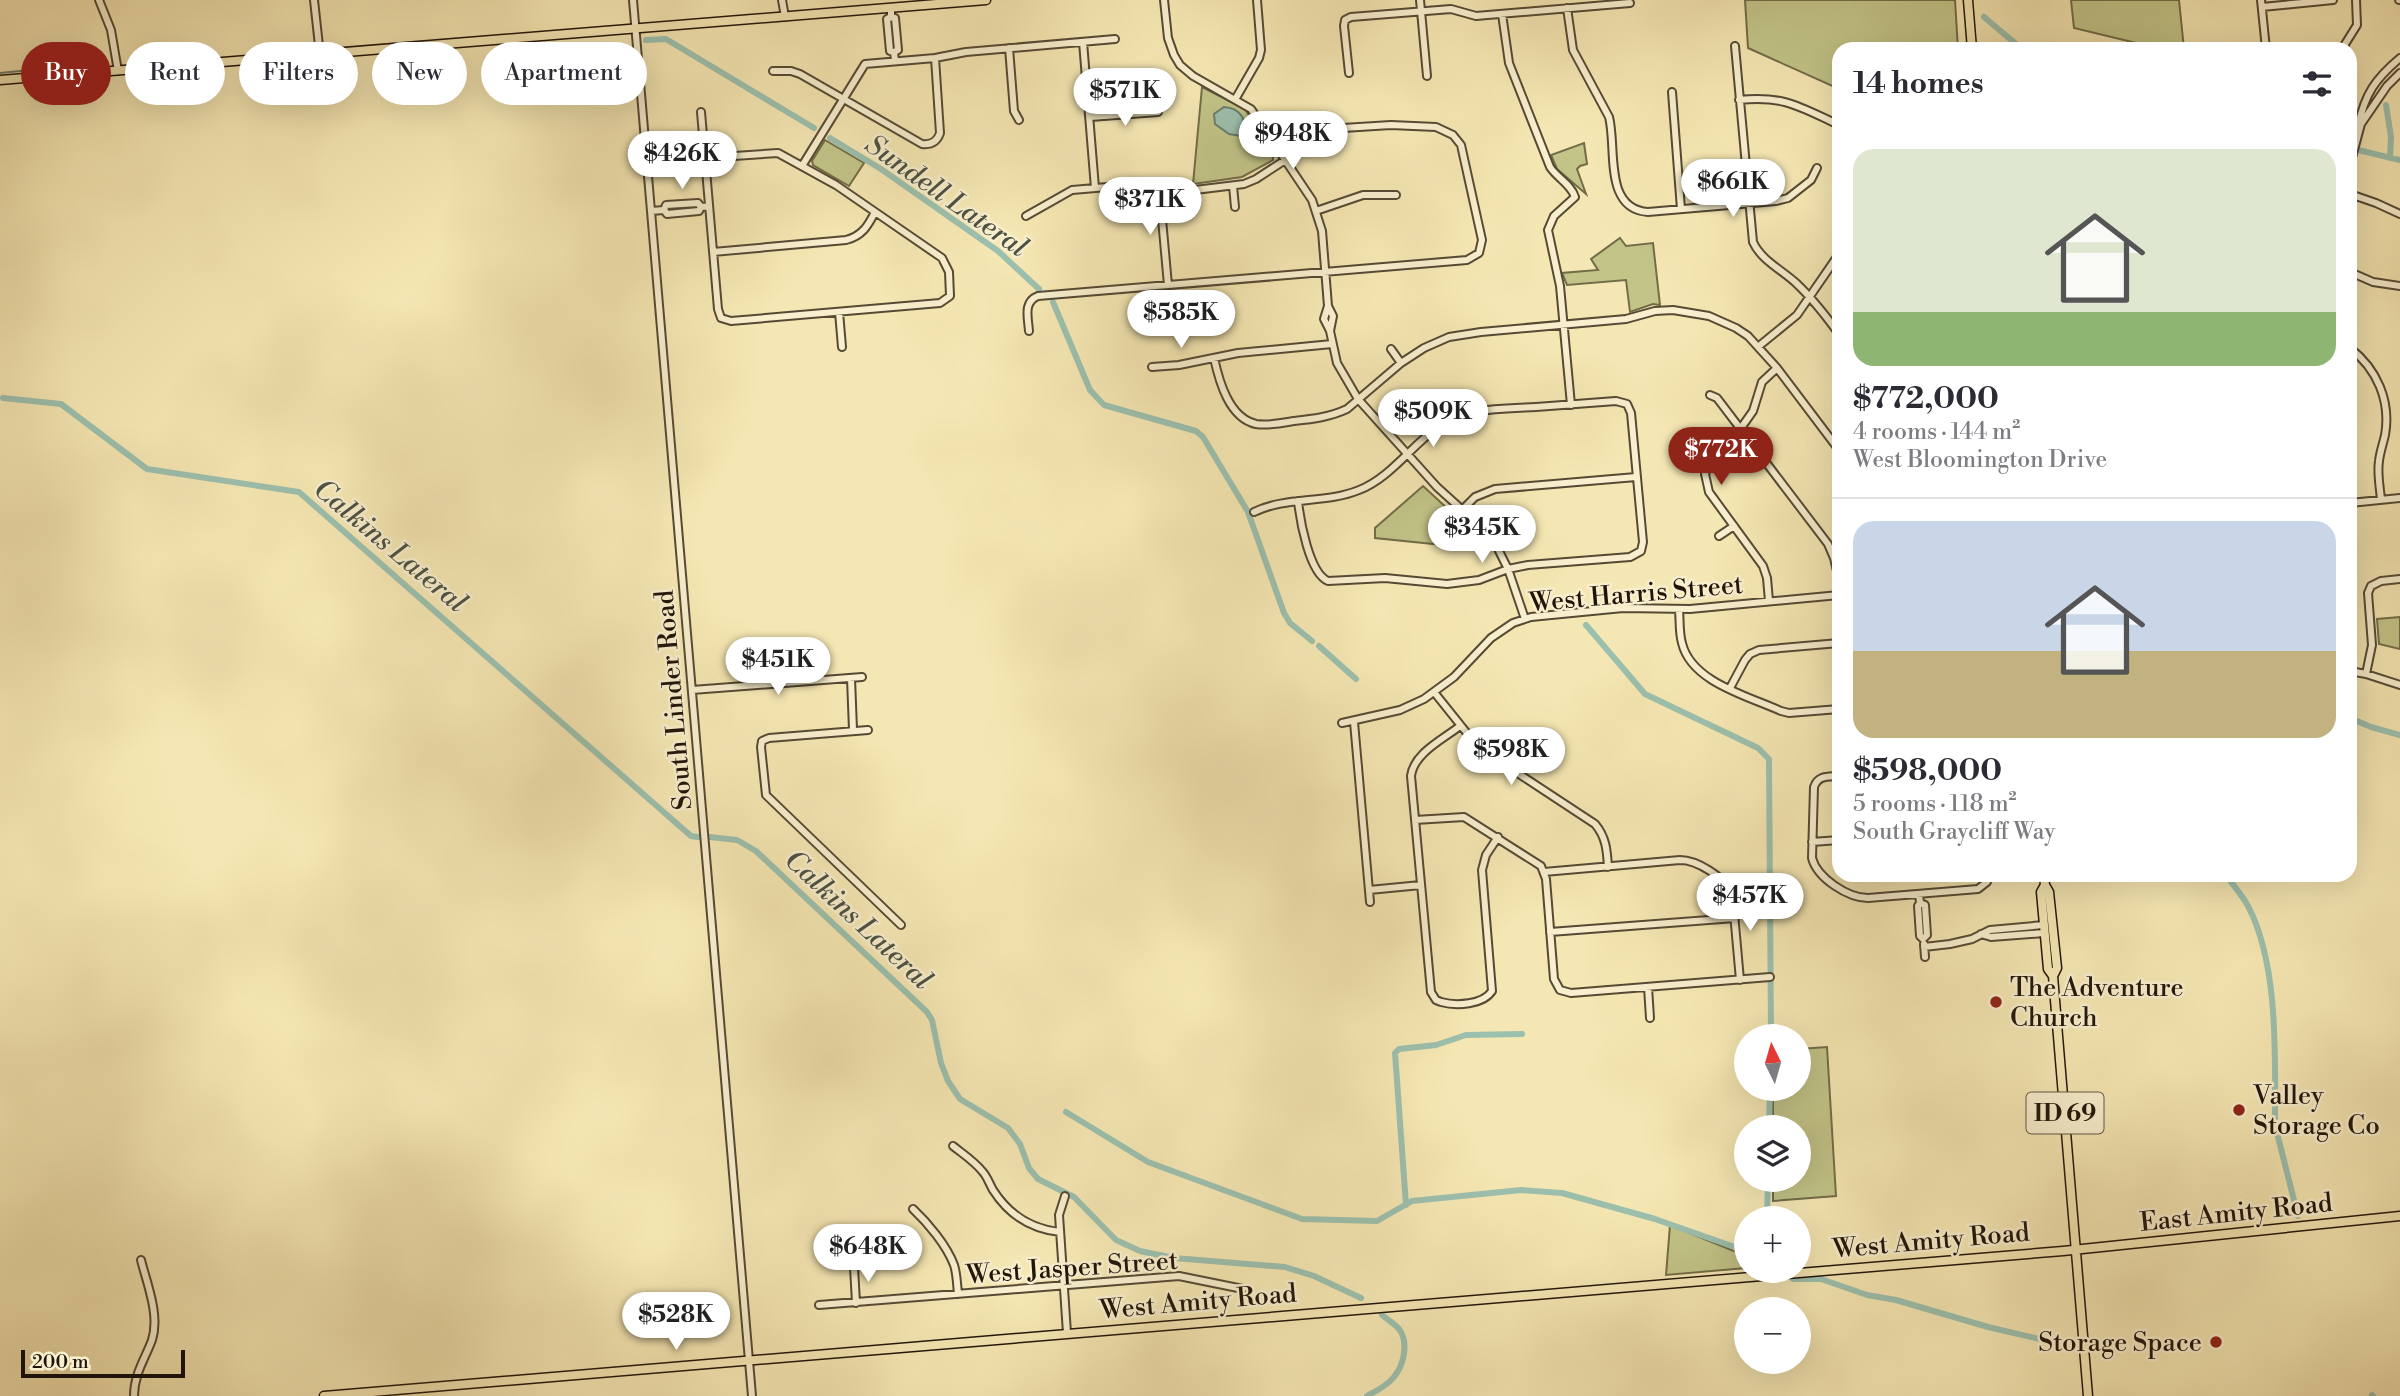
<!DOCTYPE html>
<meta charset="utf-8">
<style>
:root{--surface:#fff;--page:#f7f7f7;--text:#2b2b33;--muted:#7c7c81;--line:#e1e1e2;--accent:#8f2418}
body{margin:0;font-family:"Libre Bodoni",serif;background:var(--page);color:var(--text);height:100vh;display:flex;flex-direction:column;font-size:26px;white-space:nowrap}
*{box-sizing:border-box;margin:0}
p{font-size:23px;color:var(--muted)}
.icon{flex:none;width:38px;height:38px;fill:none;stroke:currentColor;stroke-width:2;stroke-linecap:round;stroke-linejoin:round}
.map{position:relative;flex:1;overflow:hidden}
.details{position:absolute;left:1832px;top:42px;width:525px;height:840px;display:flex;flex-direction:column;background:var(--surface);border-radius:21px;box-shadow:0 7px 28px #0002}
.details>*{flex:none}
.guide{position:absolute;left:21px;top:42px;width:665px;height:63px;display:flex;gap:14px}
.needle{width:46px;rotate:355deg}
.controls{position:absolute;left:1734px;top:1024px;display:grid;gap:14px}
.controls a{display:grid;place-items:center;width:77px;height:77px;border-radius:50%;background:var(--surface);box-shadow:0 7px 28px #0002;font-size:35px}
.scale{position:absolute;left:21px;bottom:18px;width:164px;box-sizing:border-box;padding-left:7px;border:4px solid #21150a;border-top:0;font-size:19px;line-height:24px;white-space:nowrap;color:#21150a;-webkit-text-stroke:5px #f8efce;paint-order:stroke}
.price{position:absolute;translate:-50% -60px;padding:0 16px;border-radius:24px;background:#fff;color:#222;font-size:23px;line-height:46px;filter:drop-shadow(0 2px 4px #0008)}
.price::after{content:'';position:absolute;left:50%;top:42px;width:21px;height:16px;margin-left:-10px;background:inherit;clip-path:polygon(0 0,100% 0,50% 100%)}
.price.on{background:var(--accent);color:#fff}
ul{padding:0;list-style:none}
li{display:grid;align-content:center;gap:14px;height:371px;padding:0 21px}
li+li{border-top:2px solid var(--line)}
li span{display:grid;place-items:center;height:217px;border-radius:21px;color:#555}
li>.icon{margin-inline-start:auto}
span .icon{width:126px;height:126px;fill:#fffc;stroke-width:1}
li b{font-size:30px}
h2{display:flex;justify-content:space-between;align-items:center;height:84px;padding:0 21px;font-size:30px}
.tag{padding:0 24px;border-radius:32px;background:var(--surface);box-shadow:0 7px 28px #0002;font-size:24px;line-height:63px}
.tag.on{background:var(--accent);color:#fff}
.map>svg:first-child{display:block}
.green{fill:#c2c488;stroke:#726c49;stroke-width:2}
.water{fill:#9cc0ae;stroke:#6b7c6c;stroke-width:2}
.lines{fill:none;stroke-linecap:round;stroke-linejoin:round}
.stream{stroke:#6b7c6c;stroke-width:2}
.canal{stroke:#9cc0ae;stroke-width:6}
.minor-casing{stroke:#564a34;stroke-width:10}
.major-casing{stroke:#21150a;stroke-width:11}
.minor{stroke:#f8efce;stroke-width:6}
.major{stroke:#f5e7b3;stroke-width:8}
.poi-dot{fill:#8f2418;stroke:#f8efce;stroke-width:2.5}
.labels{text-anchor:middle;stroke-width:5;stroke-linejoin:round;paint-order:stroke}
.shield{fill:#f8efce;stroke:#625645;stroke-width:2}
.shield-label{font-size:24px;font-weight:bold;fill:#21150a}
.street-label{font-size:26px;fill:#21150a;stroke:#f8efce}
.poi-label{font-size:26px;fill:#21150a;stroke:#f8efce;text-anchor:start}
.water-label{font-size:28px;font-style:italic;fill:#4c5143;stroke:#f8efce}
</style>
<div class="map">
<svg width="2400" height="1396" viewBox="0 0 2400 1396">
<rect width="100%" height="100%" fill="#f5e7b3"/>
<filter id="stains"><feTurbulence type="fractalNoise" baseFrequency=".00286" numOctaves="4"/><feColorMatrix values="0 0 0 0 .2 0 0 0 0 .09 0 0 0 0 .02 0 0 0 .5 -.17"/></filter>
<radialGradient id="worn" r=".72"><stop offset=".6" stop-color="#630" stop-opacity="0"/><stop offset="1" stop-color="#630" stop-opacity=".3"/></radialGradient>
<path class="green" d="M1745 0H1955L1958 49H1839V89L1748 48Z
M2071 0H2179L2184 49H2161L2074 28Z
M1202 87 1245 109 1273 154V160L1242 177 1193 184Z
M825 140 864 163 849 186 813 165 812 161Z
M1584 143 1587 164 1580 166 1577 169 1586 194 1557 169 1551 155Z
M1620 238 1626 246 1653 243 1660 305 1653 304 1630 312 1626 280 1567 285 1562 273 1598 270 1591 259Z
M1423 486 1474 533 1477 539 1443 545 1375 538V528Z
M2400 617V649L2379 644 2377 619Z
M1827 1047 1836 1196 1773 1201V1180H1799V1127H1773V1089L1799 1088V1049Z
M1670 1225 1746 1256V1268L1666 1275Z"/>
<path class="water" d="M1224 107C1240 108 1250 121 1241 136L1229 134 1215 124 1214 114Z"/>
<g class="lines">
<path class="stream" d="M0 73 101 63"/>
<path class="canal" d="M1984 17 2022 49
M646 40 666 39 814 128
M2386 105 2391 137 2390 158
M830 138 881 169 998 251 1039 289
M2350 148 2400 160
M1053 302 1090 390 1104 405 1196 431 1203 437 1248 512 1284 613 1290 623 1312 641
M3 398 61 404 147 469 299 492 691 836 698 837
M1586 625 1645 694 1758 748 1769 759 1771 1036
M1319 646 1356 679
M2350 718 2371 727 2400 735
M710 837 737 840 756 851 927 1012 932 1020 941 1063 948 1081 960 1099 1008 1128 1020 1144 1029 1168 1038 1179 1074 1197 1116 1240 1140 1251 1174 1258 1285 1267 1314 1276 1361 1298
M2226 875C2233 885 2242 895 2248 906 2279 965 2275 1058 2275 1123
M1066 1112 1148 1162 1302 1219 1377 1221 1412 1201 1521 1190 1562 1193 1655 1219 1746 1251
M1769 1127 1770 1088
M2277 1133 2298 1216
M1406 1205 1395 1053 1399 1049 1436 1045 1466 1035 1522 1034
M1767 1218 1768 1180
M1793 1279H1821L1867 1295 1896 1300 1988 1327 2065 1345
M2372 1395 2373 1396
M1367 1396C1376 1391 1387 1386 1394 1377 1404 1365 1409 1342 1399 1329 1395 1324 1387 1319 1382 1315"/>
<defs>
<path id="minor" d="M99 0 111 30 118 71
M314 0 320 55
M633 0 752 1396
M782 0 785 17
M1164 0 1168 38 1174 55 1180 65 1193 76 1251 109 1312 200 1322 231 1328 306 1333 316 1330 331
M1420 0 1427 76
M2261 0 2266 49
M2399 0H2400
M2262 7 2333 0
M891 8V17L895 18 898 50 894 52 895 61
M1567 8 1573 50 1609 117C1617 148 1603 209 1648 212L1776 201 1788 198 1811 180 1817 168
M1502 14 1509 63 1550 167C1557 178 1571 184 1575 197L1554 216 1548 230 1560 286 1571 405
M891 17 887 19 890 51 894 52
M1083 42 1095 188
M1735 46 1753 242C1761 260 1782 270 1796 283 1813 299 1826 316 1839 334
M1009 48 1014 111 1019 120
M2342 49 2357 25 2356 0
M773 71H791L800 74 922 144C931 145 937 142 940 133L935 58
M1349 73 1344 26 1345 20 1351 17 1451 9 1476 16 1630 3
M1672 92 1681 209
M1236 98 1259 58 1261 50 1257 0
M1739 100C1784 95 1800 107 1839 125
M701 112 718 309 721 318 731 321 940 303 950 296 949 272 942 258 836 185 778 153 705 158
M1090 117 1158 112
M2358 126C2365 94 2375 79 2400 58
M2350 165 2361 124 2387 86 2400 73
M802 166 865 64 935 58 966 52 1115 39
M1159 186 1168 285
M1233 186 1235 207
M2350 194 2376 203 2400 214
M664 210 667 214 699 211 701 207
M651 211 664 210 666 205 698 203 701 207 709 206
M1316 211 1363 195H1396
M1026 216 1072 190 1143 184 1195 190 1244 184 1256 179 1322 136 1343 128 1391 125 1436 127 1453 135 1461 145 1482 240 1479 253 1467 260 1038 296C1023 302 1028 317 1029 331
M713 252 846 240C862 236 868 226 875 212
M2350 272 2373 282 2400 286
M1328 306 1324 319 1330 331 1337 363 1358 399 1437 487 1480 526 1497 547 1508 569 1525 619
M839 312 842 347
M1759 346 1797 315 1839 254
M2350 348C2377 369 2391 401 2385 435 2383 444 2380 452 2379 461 2377 474 2380 487 2381 500
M1391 349 1401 363
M1214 358C1219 381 1229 418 1256 424 1268 426 1282 423 1294 421 1313 419 1330 417 1347 409L1401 363 1424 348 1449 337 1481 332 1626 319 1655 311 1673 310 1709 316 1736 328 1748 336 1777 368 1839 450
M1152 367 1179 365 1238 353 1332 344
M1710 395 1717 398 1828 544 1834 558 1839 580
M2350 503 2400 498
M1462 510 1475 497 1495 489 1636 477
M1254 512C1287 496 1325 504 1359 490 1390 478 1411 446 1438 427 1466 407 1503 409 1536 407 1563 405 1589 403 1616 401L1627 404 1631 413 1643 542 1641 551 1630 557 1528 565 1508 569 1479 580 1447 584 1385 578 1328 581C1309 573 1300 520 1298 501
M1719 536 1734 526
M1769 601 1767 578 1763 566 1709 492 1705 474 1712 456 1741 428 1753 411 1762 382 1777 368
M1679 610C1680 621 1679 633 1682 643 1691 682 1748 696 1781 711L1789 713 1839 709
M2350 671 2366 674 2400 685
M2366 674 2372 645 2368 593 2371 586 2381 581 2400 579
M851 678 853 730
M1730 688 1745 660 1750 654 1759 650 1839 643
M692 690 862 677
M1434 692 1478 747 1595 824C1606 837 1607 850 1608 867
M1354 722 1370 902
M1342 723 1400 710 1424 699 1454 677 1491 638 1513 623 1531 617 1623 608 1690 609 1839 595
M1460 726C1442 740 1414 753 1411 776L1431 992 1436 1000 1441 1002C1456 1006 1483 1005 1492 991L1482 870 1486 855 1498 837
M868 730 769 738 762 741 761 747 766 795 901 925
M1839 776C1828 777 1818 775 1814 787L1812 858C1817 878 1848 898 1868 898L1978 889 1987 882V875
M1415 820 1464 817 1541 866 1546 879 1554 979 1560 990 1571 993 1770 977
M1812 842 1839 840
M1544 872 1680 860C1698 860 1722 877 1732 891L1740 980
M1369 890 1421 885
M1919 894 1920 903 1918 906 1920 936 1923 939 1927 935 1925 905 1920 903
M1550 932 1735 918
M1981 934 1991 937 2044 933
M1924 944 1925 957
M1924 947 1950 944 1972 939 1990 930 2044 925
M1648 987 1650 1018
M953 1146C963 1154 974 1161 982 1171 987 1176 989 1183 993 1190 1009 1215 1031 1229 1060 1232
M1065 1196 1059 1215 1067 1333
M913 1209C928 1223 947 1246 954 1265 957 1274 957 1285 958 1294
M854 1267 856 1303
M819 1305 1179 1276 1243 1289
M134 1396C134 1374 145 1359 152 1340 160 1315 147 1284 141 1260"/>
<path id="major" d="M1968 0 1972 49
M0 80 986 0
M2044 875 2045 885 2049 892 2057 968 2053 976
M2045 885 2041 892 2048 969 2053 976 2088 1396
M324 1396 2063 1251 2400 1216"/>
</defs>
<use href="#minor" class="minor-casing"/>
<use href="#major" class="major-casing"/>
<use href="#minor" class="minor"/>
<use href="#major" class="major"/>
</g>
<g class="poi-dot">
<circle cx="1996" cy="1002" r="7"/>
<circle cx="2239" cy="1110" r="7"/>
<circle cx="2216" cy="1342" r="7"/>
</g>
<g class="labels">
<rect class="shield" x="2026.5" y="1092.5" width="77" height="41" rx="5"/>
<g class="shield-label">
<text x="2065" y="1121">ID 69</text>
</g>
<g class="street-label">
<text transform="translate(1636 593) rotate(-5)" y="9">West Harris Street</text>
<text transform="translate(673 700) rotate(-95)" y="9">South Linder Road</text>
<text transform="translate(2236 1212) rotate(-6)" y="9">East Amity Road</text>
<text transform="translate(1931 1240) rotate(-5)" y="9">West Amity Road</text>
<text transform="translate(1072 1267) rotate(-4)" y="9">West Jasper Street</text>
<text transform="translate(1198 1301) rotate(-5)" y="9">West Amity Road</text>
</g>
<g class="poi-label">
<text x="2010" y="996">The Adventure<tspan x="2010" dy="30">Church</tspan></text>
<text x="2253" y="1104">Valley<tspan x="2253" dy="30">Storage Co</tspan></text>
<text x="2202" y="1351" text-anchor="end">Storage Space</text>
</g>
<g class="water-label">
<text transform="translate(947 195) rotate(35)" y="10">Sundell Lateral</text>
<text transform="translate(391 545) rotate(40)" y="10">Calkins Lateral</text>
<text transform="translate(859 919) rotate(43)" y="10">Calkins Lateral</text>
</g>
</g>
<rect width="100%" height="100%" filter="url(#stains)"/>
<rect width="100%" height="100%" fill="url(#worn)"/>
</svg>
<div class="controls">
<a><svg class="needle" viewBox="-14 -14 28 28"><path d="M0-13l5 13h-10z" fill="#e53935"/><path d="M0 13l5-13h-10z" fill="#7c7c81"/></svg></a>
<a><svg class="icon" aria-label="layers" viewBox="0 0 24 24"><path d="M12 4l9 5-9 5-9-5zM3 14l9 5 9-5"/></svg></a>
<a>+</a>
<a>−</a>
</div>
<div class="scale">200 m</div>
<b class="price" style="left:1125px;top:128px">$571K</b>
<b class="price" style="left:1293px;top:171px">$948K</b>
<b class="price" style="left:682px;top:191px">$426K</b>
<b class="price" style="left:1733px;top:219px">$661K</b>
<b class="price" style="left:1150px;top:237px">$371K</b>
<b class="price" style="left:1181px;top:350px">$585K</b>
<b class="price" style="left:1433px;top:449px">$509K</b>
<b class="price on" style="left:1721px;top:487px">$772K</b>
<b class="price" style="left:1482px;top:565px">$345K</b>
<b class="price" style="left:778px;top:697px">$451K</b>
<b class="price" style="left:1511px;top:787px">$598K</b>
<b class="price" style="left:1750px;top:933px">$457K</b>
<b class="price" style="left:868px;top:1284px">$648K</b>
<b class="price" style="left:676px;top:1352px">$528K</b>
<div class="guide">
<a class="tag on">Buy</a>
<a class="tag">Rent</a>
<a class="tag">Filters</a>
<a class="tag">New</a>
<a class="tag">Apartment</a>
</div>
<section class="details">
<h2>14 homes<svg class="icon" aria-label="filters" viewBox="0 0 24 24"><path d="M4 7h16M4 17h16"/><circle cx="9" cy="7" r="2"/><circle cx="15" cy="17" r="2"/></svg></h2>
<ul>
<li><span style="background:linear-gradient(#dfe7d0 75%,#8fb573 0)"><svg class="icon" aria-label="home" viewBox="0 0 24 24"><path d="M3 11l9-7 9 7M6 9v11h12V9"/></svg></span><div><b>$772,000</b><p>4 rooms · 144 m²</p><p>West Bloomington Drive</p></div></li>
<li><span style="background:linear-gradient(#c9d6e8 60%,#c2b280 0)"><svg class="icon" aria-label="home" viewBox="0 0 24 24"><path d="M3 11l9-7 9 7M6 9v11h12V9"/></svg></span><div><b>$598,000</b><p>5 rooms · 118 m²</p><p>South Graycliff Way</p></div></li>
</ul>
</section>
</div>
